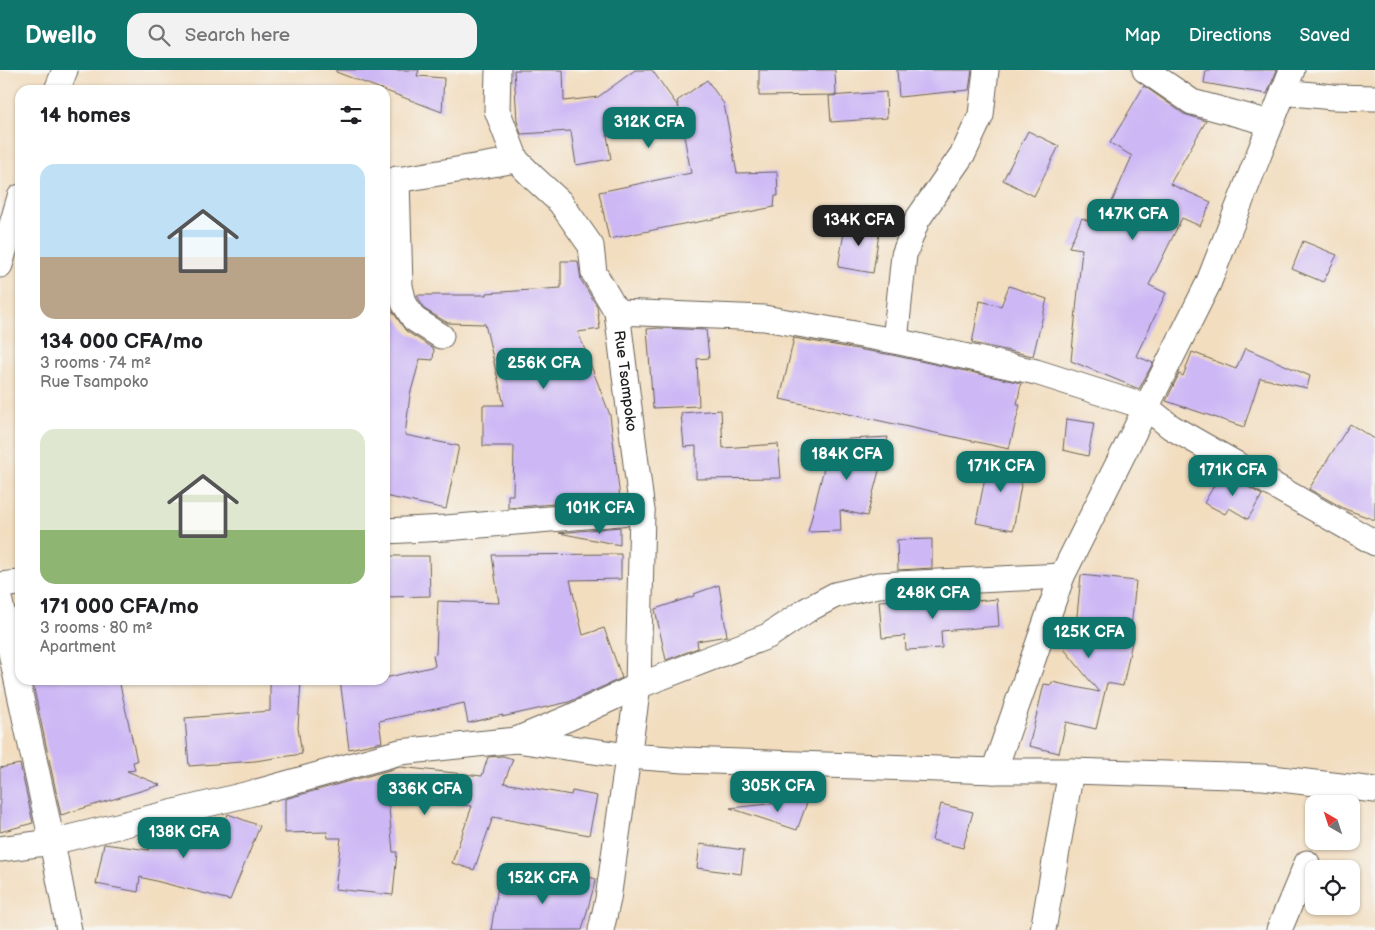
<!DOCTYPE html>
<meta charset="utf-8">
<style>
:root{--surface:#fff;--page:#f2f2f2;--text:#202124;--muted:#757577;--accent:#0f766e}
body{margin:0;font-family:"Balsamiq Sans",sans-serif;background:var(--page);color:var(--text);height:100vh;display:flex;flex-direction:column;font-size:19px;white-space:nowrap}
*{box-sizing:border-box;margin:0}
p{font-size:16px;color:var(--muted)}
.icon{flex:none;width:28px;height:28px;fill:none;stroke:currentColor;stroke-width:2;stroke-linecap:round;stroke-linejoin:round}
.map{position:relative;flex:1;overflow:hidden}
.details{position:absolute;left:15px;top:15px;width:375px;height:600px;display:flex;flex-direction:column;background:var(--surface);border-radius:15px;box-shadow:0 1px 4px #0004}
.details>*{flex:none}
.needle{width:32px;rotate:321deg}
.fabs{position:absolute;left:1305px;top:725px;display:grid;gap:10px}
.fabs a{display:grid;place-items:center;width:55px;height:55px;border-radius:10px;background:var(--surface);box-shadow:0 1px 4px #0004;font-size:25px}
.price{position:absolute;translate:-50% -42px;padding:0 11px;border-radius:10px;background:var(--accent);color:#fff;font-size:16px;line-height:32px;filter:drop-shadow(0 1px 2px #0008)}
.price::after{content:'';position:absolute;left:50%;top:30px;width:15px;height:11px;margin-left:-8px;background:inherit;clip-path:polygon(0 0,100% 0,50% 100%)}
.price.on{background:#222;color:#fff}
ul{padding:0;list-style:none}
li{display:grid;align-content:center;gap:10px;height:265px;padding:0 25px}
li span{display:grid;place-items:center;height:155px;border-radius:15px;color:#555}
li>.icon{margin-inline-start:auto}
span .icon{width:90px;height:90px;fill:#fffc;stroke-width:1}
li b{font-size:21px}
h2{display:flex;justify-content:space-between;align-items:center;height:60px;padding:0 25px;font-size:21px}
header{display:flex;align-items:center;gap:30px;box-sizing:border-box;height:70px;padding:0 25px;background:var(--accent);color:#fff}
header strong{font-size:24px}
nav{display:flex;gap:28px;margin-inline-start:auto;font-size:18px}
.search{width:350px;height:45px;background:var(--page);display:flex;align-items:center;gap:12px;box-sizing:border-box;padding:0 18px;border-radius:15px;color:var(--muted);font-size:19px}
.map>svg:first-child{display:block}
.building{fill:#cdb7f5}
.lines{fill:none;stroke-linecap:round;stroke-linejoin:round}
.minor-casing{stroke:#676055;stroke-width:27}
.minor{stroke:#fff;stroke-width:25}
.labels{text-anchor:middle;stroke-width:4.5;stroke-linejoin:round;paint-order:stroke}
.street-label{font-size:15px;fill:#1c1c1c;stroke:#f6f6f2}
</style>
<header>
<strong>Dwello</strong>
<div class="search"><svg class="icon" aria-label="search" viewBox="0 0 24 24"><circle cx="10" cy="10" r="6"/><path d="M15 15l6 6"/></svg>Search here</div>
<nav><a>Map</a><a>Directions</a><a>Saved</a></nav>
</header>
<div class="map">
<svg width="1375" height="860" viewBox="0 0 1375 860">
<rect width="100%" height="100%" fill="#f6f6f2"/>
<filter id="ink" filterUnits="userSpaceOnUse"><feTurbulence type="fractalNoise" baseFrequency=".02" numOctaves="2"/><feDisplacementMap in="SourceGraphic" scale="10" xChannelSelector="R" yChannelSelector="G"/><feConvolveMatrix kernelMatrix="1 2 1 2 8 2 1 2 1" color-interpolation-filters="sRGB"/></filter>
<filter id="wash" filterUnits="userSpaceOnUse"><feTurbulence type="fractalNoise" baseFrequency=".0096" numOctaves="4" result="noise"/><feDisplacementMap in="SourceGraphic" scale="20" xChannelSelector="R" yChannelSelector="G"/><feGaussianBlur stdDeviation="1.12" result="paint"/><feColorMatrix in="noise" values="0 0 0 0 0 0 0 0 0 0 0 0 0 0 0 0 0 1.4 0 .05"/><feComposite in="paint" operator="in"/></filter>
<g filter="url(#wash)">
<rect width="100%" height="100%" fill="#f2ddbf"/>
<g id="blocks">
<path class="building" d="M336 0H419L417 6 444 8 442 42 336 2Z
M514 0H563L564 31 598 27 635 0H652L679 38 677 31 707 10 724 34 737 103 777 102 778 126H775L774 137 688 154V153L609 169 599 122 691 103 681 50 607 65 611 89 576 95 571 61 521 64 517 51Z
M759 0H835L836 25 759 26Z
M897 0H972L969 20 899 27Z
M1206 0H1277L1267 24 1204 13Z
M1144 16 1184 44 1206 51 1170 114 1211 132 1200 156 1182 148 1149 215 1166 223 1136 286 1153 293 1139 319 1071 291 1082 179 1069 177 1082 148 1101 157 1132 86 1110 73Z
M886 22 887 48 831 52 829 26Z
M1028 61 1059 76 1034 126 1003 110Z
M846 151 880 157 873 203 838 197Z
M1303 171 1337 185 1323 212 1292 199Z
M561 191H578L581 210 597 236 600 259 578 262 610 345 620 428 508 438V425H513L514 376H483V335H504L485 254 448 253 424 239 417 225H486V223L561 218Z
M1009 216 1047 229 1033 286 972 273 980 231 1001 236Z
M385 241 393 242 406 261 434 279 433 290 420 289 410 325 405 365 459 376 446 439 385 426Z
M659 258 706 260 709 288 697 289 699 336 653 338 647 259Z
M794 268 892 285 1021 313 1017 335H1020L1009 379 780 329Z
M1245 278 1310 306 1307 318 1260 308 1244 357 1166 331 1179 304 1183 306 1192 282 1236 299Z
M721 340 723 378 778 374 781 408 696 409V376L684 377 681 343Z
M1066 349 1094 353 1088 386 1063 380Z
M1350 354 1375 369V450L1345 439 1309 419Z
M888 367 867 446 840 440 841 461 808 462 831 370Z
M989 387 1025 393 1013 460 976 453Z
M1222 402 1262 425 1248 449 1229 438 1225 444 1204 433Z
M620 457V475L559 463Z
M932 469V498L898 500 897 470Z
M621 484V509L570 510 583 565 604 558 622 608 569 632 502 647 503 645 468 653 464 633 379 651 382 672 349 679 340 610H385V608L435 596 433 585 436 584 438 531 499 533 492 485Z
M385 486H429L430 526 385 527Z
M1081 505 1136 511 1130 567H1133L1123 616 1107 613 1096 659 1066 652 1059 683 1029 676 1044 614 1051 615 1052 612 1099 622 1064 579 1069 554 1076 556Z
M719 515 727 566 697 571 698 578 666 590 655 539 694 526V524Z
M933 527V535L997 529 999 556 941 561 942 578 906 580 905 566 882 568 879 531 899 530V528Z
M32 610H119L137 691 133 692 135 700 127 701 160 715 61 745Z
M270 610H301L298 658 302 684 255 691 189 696 185 648 270 641Z
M503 686 513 689 504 713 571 725 572 721 597 726 589 765 493 747 474 800 452 793 472 736 388 727 393 782H397L393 825 335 819 341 768H328L327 762 285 763V729L400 697 482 706 488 687Z
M20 694 33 753 0 762V698Z
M808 730 797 760 730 738Z
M941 734 973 742 963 778 932 770Z
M228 744 260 756 230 830 140 807 138 822 96 814 104 774 149 780 150 763 183 755 223 757Z
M700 774 744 780 741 804 697 798Z
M567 801 596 809 582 860H491L499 810 563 820Z"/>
</g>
</g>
<g filter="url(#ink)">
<use href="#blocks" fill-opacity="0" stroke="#676055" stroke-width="1"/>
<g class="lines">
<defs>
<g id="minor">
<path id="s1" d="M498 0 497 40 516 90 535 109 560 132 591 176 594 203 617 242 642 441 638 616 608 829 601 860"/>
<path d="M1145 0 1192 32 1271 53"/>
<path d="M57 20 65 0"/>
<path d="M1283 22 1333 27 1375 28"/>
<path d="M397 109 400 216 404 233 414 249 441 266"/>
<path d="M385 112 516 90"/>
<path d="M0 195 20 127"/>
<path d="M617 242 764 248 895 271 1036 302 1146 337 1171 357 1375 473"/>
<path d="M895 271 904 185 917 150 964 82 981 45 986 0"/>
<path d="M385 461 446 458 642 441"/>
<path d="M0 515 20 513"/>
<path d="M0 532 52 772 69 860"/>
<path d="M516 670 569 648 638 616 768 566 807 540 835 525 878 515 1062 506"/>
<path d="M994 701 1062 506 1208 214 1292 0"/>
<path d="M0 779 52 772 146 749 257 722 400 682 516 670 628 686 684 690 994 701H1071L1263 707 1375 720"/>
<path d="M1043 860 1071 701"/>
<path d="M1279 860 1307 793"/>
</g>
</defs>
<use href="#minor" class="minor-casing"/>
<use href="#minor" class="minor"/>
</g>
</g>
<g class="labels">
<g class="street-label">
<text dy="5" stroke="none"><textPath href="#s1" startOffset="350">Rue Tsampoko</textPath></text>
</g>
</g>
</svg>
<div class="fabs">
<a><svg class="needle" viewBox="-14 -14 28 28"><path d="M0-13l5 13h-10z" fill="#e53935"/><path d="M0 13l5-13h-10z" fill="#757577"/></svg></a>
<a><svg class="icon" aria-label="locate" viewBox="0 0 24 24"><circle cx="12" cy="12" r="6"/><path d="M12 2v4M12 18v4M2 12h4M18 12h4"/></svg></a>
</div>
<b class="price" style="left:649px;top:79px">312K CFA</b>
<b class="price" style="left:1133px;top:171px">147K CFA</b>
<b class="price on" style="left:859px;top:177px">134K CFA</b>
<b class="price" style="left:544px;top:320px">256K CFA</b>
<b class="price" style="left:847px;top:411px">184K CFA</b>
<b class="price" style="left:1001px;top:423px">171K CFA</b>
<b class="price" style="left:1233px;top:427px">171K CFA</b>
<b class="price" style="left:600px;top:465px">101K CFA</b>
<b class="price" style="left:933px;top:550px">248K CFA</b>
<b class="price" style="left:1089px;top:589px">125K CFA</b>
<b class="price" style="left:778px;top:743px">305K CFA</b>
<b class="price" style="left:425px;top:746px">336K CFA</b>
<b class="price" style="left:184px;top:789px">138K CFA</b>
<b class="price" style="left:543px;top:835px">152K CFA</b>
<section class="details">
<h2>14 homes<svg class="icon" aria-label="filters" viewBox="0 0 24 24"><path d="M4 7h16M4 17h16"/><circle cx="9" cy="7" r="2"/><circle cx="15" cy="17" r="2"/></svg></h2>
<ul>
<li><span style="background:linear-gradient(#bfe0f5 60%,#b9a48a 0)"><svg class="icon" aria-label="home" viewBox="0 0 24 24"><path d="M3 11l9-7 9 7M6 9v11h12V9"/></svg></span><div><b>134 000 CFA/mo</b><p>3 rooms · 74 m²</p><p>Rue Tsampoko</p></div></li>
<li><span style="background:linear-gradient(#dfe7d0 65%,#8fb573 0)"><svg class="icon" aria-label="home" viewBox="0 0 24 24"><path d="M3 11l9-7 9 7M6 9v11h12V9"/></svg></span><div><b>171 000 CFA/mo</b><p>3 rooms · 80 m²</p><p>Apartment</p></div></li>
</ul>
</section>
</div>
